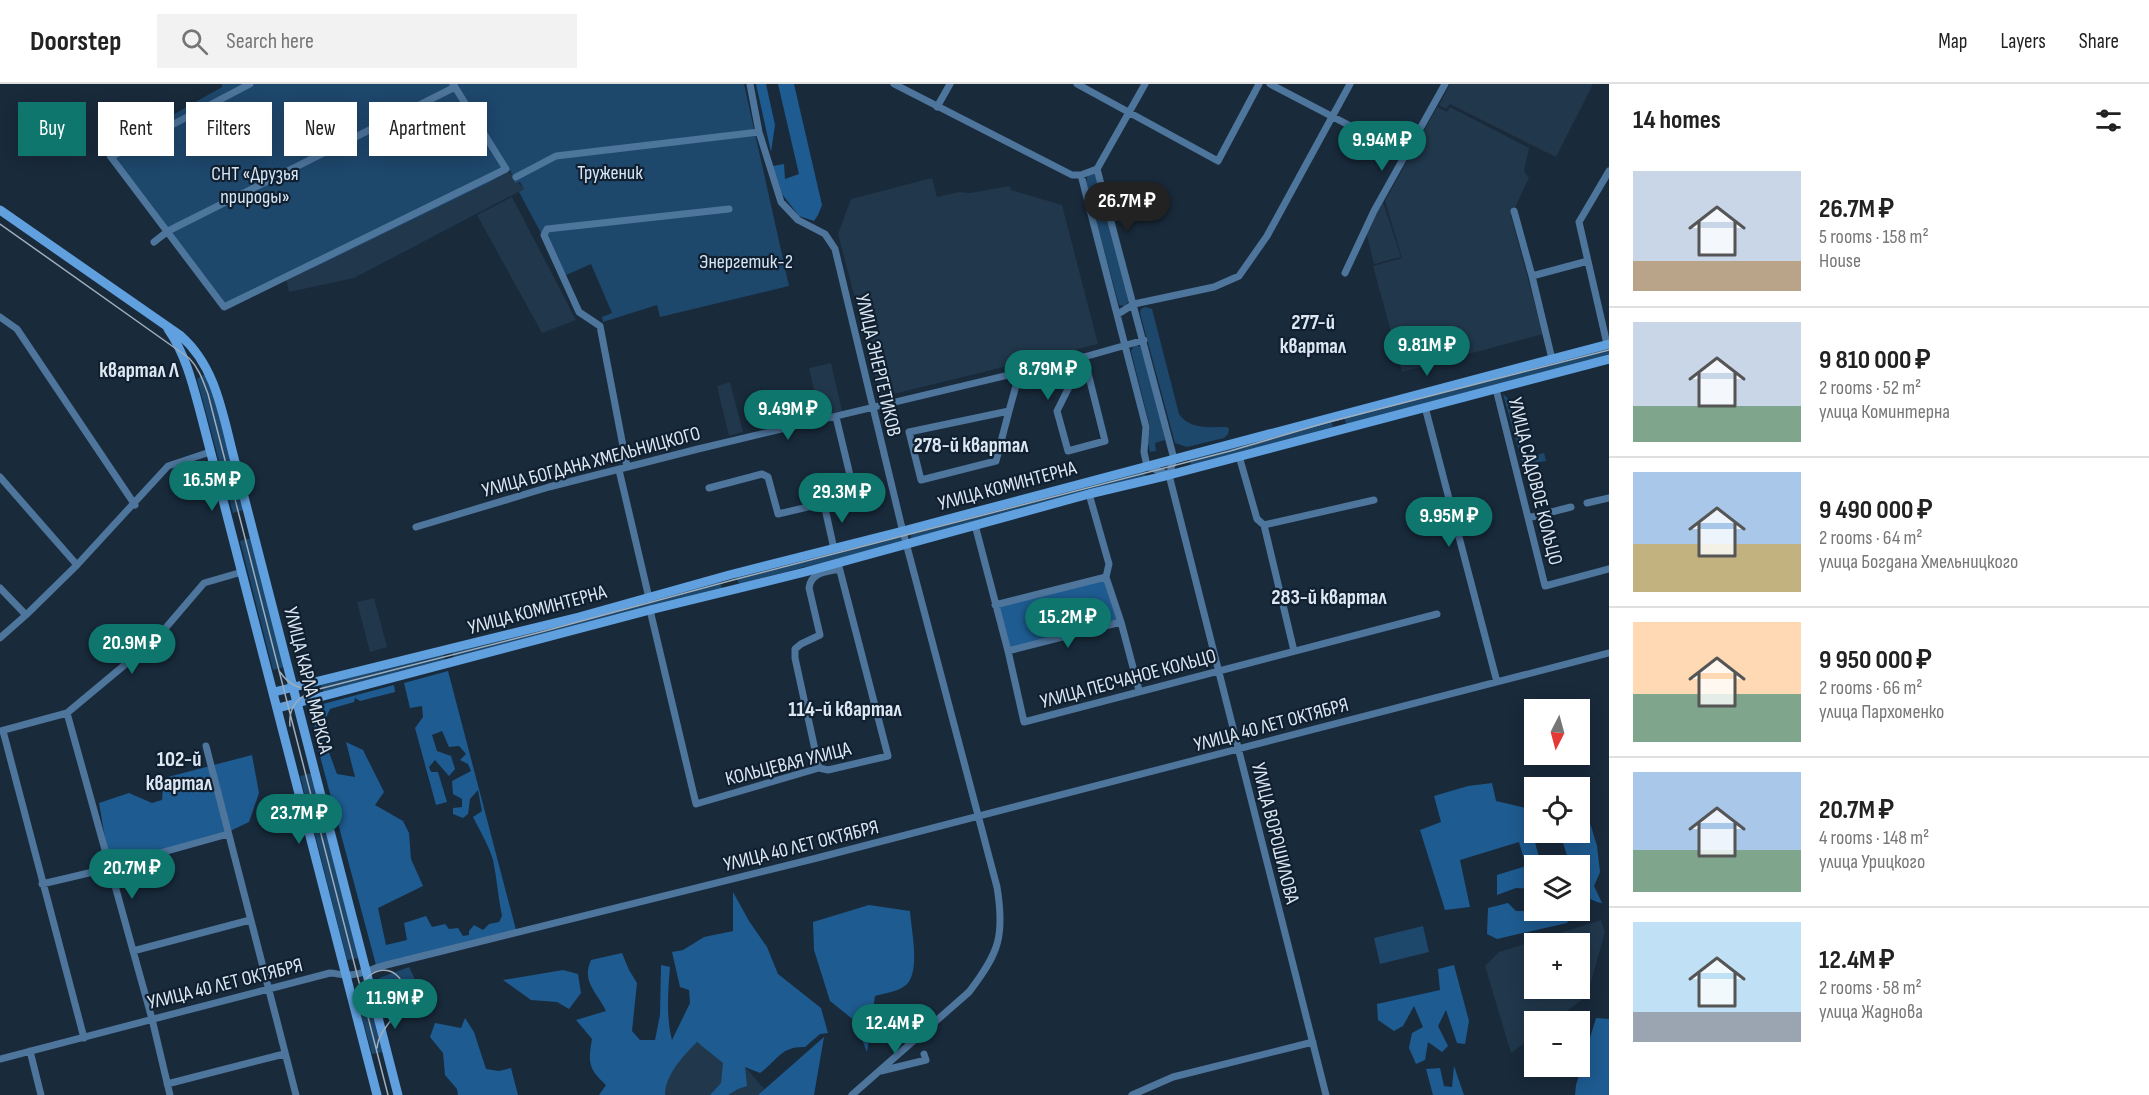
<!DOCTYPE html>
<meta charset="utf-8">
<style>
:root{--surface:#fff;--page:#f2f2f2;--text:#222;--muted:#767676;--line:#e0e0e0;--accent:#0f766e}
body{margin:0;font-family:"Sofia Sans Condensed",sans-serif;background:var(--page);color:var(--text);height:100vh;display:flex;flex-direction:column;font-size:22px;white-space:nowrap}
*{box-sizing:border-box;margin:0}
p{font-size:20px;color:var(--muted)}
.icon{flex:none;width:33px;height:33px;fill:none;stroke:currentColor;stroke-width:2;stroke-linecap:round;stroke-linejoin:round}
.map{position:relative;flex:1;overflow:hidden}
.panel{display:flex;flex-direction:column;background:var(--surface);width:540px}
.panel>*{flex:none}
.hud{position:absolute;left:18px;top:18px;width:570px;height:54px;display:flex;gap:12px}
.needle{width:39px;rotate:186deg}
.buttons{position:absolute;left:1524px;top:615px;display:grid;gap:12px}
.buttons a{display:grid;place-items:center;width:66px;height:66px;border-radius:0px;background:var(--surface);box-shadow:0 3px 15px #0003;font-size:30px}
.price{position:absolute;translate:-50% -51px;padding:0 14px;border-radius:21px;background:var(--accent);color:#fff;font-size:20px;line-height:39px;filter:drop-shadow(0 2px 3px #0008)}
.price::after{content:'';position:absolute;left:50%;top:36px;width:18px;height:14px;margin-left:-9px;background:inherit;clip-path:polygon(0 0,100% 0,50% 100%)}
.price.on{background:#222;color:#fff}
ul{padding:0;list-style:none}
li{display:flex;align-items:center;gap:18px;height:150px;padding:0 24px}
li+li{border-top:2px solid var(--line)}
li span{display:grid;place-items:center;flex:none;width:168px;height:120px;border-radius:0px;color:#555}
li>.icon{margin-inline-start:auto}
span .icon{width:72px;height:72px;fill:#fffc;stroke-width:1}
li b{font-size:26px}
h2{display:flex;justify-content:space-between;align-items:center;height:72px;padding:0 24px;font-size:26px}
.tag{padding:0 21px;border-radius:0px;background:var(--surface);box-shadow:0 3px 15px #0003;font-size:21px;line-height:54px}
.tag.on{background:var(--accent);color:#fff}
header{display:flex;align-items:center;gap:36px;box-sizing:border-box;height:84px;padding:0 30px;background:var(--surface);border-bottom:2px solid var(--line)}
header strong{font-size:28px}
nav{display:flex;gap:33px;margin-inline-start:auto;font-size:21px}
.search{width:420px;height:54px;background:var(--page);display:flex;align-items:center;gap:15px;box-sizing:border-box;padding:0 21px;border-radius:0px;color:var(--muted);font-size:22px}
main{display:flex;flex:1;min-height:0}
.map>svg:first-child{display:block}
.built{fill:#21374b;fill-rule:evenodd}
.green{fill:#1e476c}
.forest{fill:#1e5b90}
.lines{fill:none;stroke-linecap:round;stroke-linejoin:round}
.street{stroke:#4e759c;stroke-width:7}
.secondary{stroke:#60a0de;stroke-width:9}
.tram{stroke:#a0adba;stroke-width:1.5}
.labels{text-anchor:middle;stroke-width:4.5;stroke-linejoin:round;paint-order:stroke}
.park-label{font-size:20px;fill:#d7e6f6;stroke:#102030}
.street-label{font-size:20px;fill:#dce7f2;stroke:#102030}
.neighbourhood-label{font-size:21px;font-weight:bold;fill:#dce7f2;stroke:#102030}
</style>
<header>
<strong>Doorstep</strong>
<div class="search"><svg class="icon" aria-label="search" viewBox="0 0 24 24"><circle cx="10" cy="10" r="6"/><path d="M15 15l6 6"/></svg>Search here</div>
<nav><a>Map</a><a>Layers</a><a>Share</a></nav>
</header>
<main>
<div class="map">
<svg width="1609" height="1011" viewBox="0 0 1609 1011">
<rect width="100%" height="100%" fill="#192a3b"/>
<path class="built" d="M1450 0H1593L1556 73 1450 20 1446 25 1439 21Z
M1437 23 1447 28 1450 23 1529 64 1524 87 1529 94 1511 132 1543 250 1402 288 1373 182 1402 174 1385 117Z
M509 88 524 105 354 194 289 208 286 195Z
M932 94 937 113 959 108 970 109 1010 102 1011 106 1062 121 1098 260 881 313 838 150 851 115Z
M512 113 576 236 542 249 477 131Z
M1383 118 1401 173 1374 180 1366 148Z
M831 279 842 327 820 332 809 284Z
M730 298 743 348 729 352 717 302Z
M374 514 387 563 370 568 357 518Z
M1601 836 1605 848 1587 912 1553 937 1534 938V952L1511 969 1485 882 1499 868ZM1534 860H1580V904H1534Z
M683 957 728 963 766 1007 761 1011H661L665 972Z"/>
<path class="green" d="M222 0H744L789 202 660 233 657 221 603 238 602 233 612 229 591 180 564 192 519 108 524 105 520 98 515 99 510 86 490 98 322 180 224 223 104 70 222 3Z
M1088 89 1095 90 1129 217 1125 222 1119 221 1086 99Z
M1145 223 1152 225 1179 330C1190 346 1210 343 1227 343L1229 345 1228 350 1224 354 1187 363 1175 359 1140 229 1141 225Z
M1135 260 1143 264 1165 356 1155 359 1156 367 1150 368 1148 358 1150 343 1131 267Z
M1609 262V271L1346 340 1344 332Z
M203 291 207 292 210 297 244 426 233 429 197 295Z
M1503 310 1510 316 1525 374 1544 369 1546 377 1523 381Z
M1331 336 1333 343 1191 381 1189 374Z
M1144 386 1146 393 911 455 910 447Z
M899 450 902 458 739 500 736 492Z
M251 454 284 583 273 586 240 457Z
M720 497 722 505 454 575 452 567Z
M443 569 445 577 324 610 321 601Z
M312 689 358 874 347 876 300 692Z
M1423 842 1429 868 1380 880 1374 854Z
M409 883 414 893 418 909 390 941 379 894Z
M366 904 382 968 372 970 355 907Z"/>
<path class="forest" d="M756 0H766L775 41 771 68Z
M778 0H794L822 121 818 131 814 137 799 132 782 110 773 82 784 80 785 95 799 90Z
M1106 493 1120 538 1008 567 996 521Z
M448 587 516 846 376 881 313 646 323 620 394 601 395 608 360 617 355 614 354 618 330 625 320 646 321 655H324L337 690 355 693 346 658 363 666 384 708 375 721 403 737 409 749 411 775 423 802 378 824 386 861 407 856 404 839 426 832 432 843 445 840 449 845 458 844 463 852 469 851V847L474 841 483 846 489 840 499 838 502 832C498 813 497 795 493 776 489 762 480 747 473 733L482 727 478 706 470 715 468 730 463 734 453 730V724L462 723V715L453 710 452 697 471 687 468 680 460 676 466 670 459 662 449 663 442 647 432 651 437 667 451 672 455 685 449 692 435 676 429 683 431 688H438L447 718 436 721 415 644 423 633 422 622 410 624 404 599Z
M252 671 259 709 249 738 230 747 110 783 99 719 129 709 152 719 162 716 164 694Z
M1492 699 1496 717 1526 724 1541 781 1534 782V805L1516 804 1497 811V791L1526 782 1519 758 1460 776 1470 823 1445 826 1420 746 1441 738 1434 712 1468 702Z
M1580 733H1583L1591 742 1597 762 1600 788 1594 802 1602 819C1594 818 1588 813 1580 812V784L1585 789 1589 772 1578 773 1579 781H1570L1560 749 1580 748Z
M733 808 749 837 767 863 778 890 821 924 828 949 820 950 805 963C781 962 778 976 760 989L745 983 747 1002 738 1005 728 1011H710L721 999 723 979 697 958C683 972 665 991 665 1011H599L606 1001C588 985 588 978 592 955L576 936 606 927C597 908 581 898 591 876L622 869 629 886 637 899 632 947 640 956H655L660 931 661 881 670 883C668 907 666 933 672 956L690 919 689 906 680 903 672 868 683 866 704 853 733 847Z
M1508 819 1516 827H1554L1557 830H1571L1567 839 1497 855 1487 850 1488 824Z
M869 821 910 827C911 845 921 888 906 901 898 908 885 909 875 912L867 968 855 937 830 917 814 866 813 838Z
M1454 881 1469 937 1465 960 1457 959 1446 926 1438 942 1448 962 1442 968 1428 958 1425 976 1416 980 1409 964 1412 949 1423 943 1414 922 1403 942 1394 947 1378 936 1377 920 1440 906 1438 885Z
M563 886 578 890 581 909 569 925 557 918 531 916 503 896Z
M465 934 474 948 486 985 499 987 511 984 518 1011H458L457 1005 445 991 443 969 430 953 435 939 461 944Z
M1596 934 1609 935V1011H1575L1576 1001Z
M824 953 814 1011H758Z
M1454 982 1464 1011H1433L1426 985 1440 984 1444 1002 1452 1003Z"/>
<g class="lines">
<path class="street" d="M250 0 111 73 224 223 506 85 453 0
M750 0 759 48 781 118 798 136 825 150 835 165 901 440 997 803C1005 852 999 869 969 908L852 1011
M894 0 1072 91H1081L1097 85
M1077 0 1218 77 1259 0
M1270 0 1406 71
M937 23 950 0
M1097 85 1174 375 1169 391
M1097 85 1145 0
M1081 91 1146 343 1144 368 1147 382 1169 391
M516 93 556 72 759 48
M1514 127 1532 192 1552 275
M154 158 168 147 455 3
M1345 189 1374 127 1445 0
M1532 192 1588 177
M1118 230 1134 220 1214 203 1239 192 1267 152 1350 0
M0 233 17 245 135 421
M1607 260 1579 138 1609 87
M1084 273 1105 357 1068 367 1057 327Z
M1496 305 1545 502 1609 485
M1425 323 1497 598
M1009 327 996 377 921 396 909 348 1009 327 1017 298 1016 289
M1239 372 1257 435 1264 441 1294 567
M627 383 600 242 579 228 544 151 547 145 729 125
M619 386 649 514
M1169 391 1326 1011
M0 393 77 481
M709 404 762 390 768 393 778 430 855 412 836 333
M1089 410 1109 480 1106 493 1121 538 1139 606
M1587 419 1609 414
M824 420 834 465
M1528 434 1571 423
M975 441 1008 567 1024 638 1437 530
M1264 441 1374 416
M416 443 549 403 698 365 1084 273 1144 256
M0 504 26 531
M995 521 1106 493
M650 526 696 720 819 684 828 686 888 672 838 479
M0 554 26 531 77 481 168 382 210 368
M1008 567 1121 538
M67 629 152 935 170 1011
M0 647 67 629 157 554 204 499 242 488
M3 647 84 954
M206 662 296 1011
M819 684 795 574V565L801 560 820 551 809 504C811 488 826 488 839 485
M142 774 228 750
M42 800 110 784
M133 867 250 836
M30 967 41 1011
M0 975 330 889C336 889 344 892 350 891 362 890 374 884 386 881L813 775 1609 569
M881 987 926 976 924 970
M167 1000 284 970
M1132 1011 1173 993 1313 958"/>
<path class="secondary" d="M0 126 181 252C215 282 222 327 233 370L398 1011
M168 245C186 271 193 301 201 331L377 1011
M274 608 579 533 729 491 903 447 1609 260
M278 624 650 526 805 488 1089 410 1169 391 1609 275"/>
<path class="tram" d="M0 140 189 274C199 284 203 297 208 310L388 1011
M280 588C288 600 301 607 316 605
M290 642C288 621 300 611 319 605L541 548 733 496 1230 367 1325 339 1609 266
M360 909C365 881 399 878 404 905 408 926 379 941 377 964"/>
</g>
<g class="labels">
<g class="park-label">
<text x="610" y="95">Труженик</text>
<text x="255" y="96">СНТ «Друзья<tspan x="255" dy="23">природы»</tspan></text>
<text x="746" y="184">Энергетик-2</text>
</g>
<g class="street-label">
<text transform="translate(879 281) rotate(77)" y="7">УЛИЦА ЭНЕРГЕТИКОВ</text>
<text transform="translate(591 377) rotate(-15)" y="7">УЛИЦА БОГДАНА ХМЕЛЬНИЦКОГО</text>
<text transform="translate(1536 397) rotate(76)" y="7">УЛИЦА САДОВОЕ КОЛЬЦО</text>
<text transform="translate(1007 401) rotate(-15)" y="7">УЛИЦА КОМИНТЕРНА</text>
<text transform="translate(537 525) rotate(-15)" y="7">УЛИЦА КОМИНТЕРНА</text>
<text transform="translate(1128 594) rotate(-15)" y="7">УЛИЦА ПЕСЧАНОЕ КОЛЬЦО</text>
<text transform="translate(309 596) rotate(76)" y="7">УЛИЦА КАРЛА МАРКСА</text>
<text transform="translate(1271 640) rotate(-15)" y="7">УЛИЦА 40 ЛЕТ ОКТЯБРЯ</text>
<text transform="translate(788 679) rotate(-14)" y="7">КОЛЬЦЕВАЯ УЛИЦА</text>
<text transform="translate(1276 749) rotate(76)" y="7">УЛИЦА ВОРОШИЛОВА</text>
<text transform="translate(801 761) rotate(-14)" y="7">УЛИЦА 40 ЛЕТ ОКТЯБРЯ</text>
<text transform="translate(225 899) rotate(-14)" y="7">УЛИЦА 40 ЛЕТ ОКТЯБРЯ</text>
</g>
<g class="neighbourhood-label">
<text x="1313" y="245">277-й<tspan x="1313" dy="24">квартал</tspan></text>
<text x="139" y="293">квартал Л</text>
<text x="971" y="368">278-й квартал</text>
<text x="1329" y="520">283-й квартал</text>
<text x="845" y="632">114-й квартал</text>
<text x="179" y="682">102-й<tspan x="179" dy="24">квартал</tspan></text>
</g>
</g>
</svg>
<div class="buttons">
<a><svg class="needle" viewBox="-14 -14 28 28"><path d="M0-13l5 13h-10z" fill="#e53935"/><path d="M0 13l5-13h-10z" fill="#767676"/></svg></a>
<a><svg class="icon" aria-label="locate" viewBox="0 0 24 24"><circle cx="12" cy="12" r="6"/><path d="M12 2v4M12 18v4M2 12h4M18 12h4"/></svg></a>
<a><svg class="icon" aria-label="layers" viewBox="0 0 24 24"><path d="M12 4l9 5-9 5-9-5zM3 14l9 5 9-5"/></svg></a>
<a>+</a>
<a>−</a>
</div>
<b class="price" style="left:1382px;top:88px">9.94M ₽</b>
<b class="price on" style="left:1127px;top:149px">26.7M ₽</b>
<b class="price" style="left:1427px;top:293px">9.81M ₽</b>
<b class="price" style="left:1048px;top:317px">8.79M ₽</b>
<b class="price" style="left:788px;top:357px">9.49M ₽</b>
<b class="price" style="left:212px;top:428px">16.5M ₽</b>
<b class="price" style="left:842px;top:440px">29.3M ₽</b>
<b class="price" style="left:1449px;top:464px">9.95M ₽</b>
<b class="price" style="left:1068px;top:565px">15.2M ₽</b>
<b class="price" style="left:132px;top:591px">20.9M ₽</b>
<b class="price" style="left:299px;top:761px">23.7M ₽</b>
<b class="price" style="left:132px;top:816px">20.7M ₽</b>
<b class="price" style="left:395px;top:946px">11.9M ₽</b>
<b class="price" style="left:895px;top:971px">12.4M ₽</b>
<div class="hud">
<a class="tag on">Buy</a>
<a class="tag">Rent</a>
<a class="tag">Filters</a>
<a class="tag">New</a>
<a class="tag">Apartment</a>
</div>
</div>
<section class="panel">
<h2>14 homes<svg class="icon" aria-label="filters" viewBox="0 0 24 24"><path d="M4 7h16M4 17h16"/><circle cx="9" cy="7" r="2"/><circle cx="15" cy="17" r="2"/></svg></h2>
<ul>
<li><span style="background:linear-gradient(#c9d6e8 75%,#b9a48a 0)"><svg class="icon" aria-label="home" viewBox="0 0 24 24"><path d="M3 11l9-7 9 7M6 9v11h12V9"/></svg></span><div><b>26.7M ₽</b><p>5 rooms · 158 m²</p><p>House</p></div></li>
<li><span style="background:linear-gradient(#c9d6e8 70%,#7fa58c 0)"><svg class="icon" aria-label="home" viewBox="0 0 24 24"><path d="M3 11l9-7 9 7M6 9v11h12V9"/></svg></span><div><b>9 810 000 ₽</b><p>2 rooms · 52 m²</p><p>улица Коминтерна</p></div></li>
<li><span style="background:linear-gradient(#a9c7e8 60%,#c2b280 0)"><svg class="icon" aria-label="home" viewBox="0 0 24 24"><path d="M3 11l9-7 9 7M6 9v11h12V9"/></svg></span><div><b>9 490 000 ₽</b><p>2 rooms · 64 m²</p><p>улица Богдана Хмельницкого</p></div></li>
<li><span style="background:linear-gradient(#ffd9b3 60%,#7fa58c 0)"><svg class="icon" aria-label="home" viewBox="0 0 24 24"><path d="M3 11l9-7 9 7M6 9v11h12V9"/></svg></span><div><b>9 950 000 ₽</b><p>2 rooms · 66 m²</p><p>улица Пархоменко</p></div></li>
<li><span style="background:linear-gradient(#a9c7e8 65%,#7fa58c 0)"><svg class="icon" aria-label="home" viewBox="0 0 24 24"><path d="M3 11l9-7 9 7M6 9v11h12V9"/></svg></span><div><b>20.7M ₽</b><p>4 rooms · 148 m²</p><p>улица Урицкого</p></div></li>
<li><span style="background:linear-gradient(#bfe0f5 75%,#9aa5b1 0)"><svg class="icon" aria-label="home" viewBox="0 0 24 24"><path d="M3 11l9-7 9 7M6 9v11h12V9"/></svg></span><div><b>12.4M ₽</b><p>2 rooms · 58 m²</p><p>улица Жаднова</p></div></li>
</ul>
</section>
</main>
